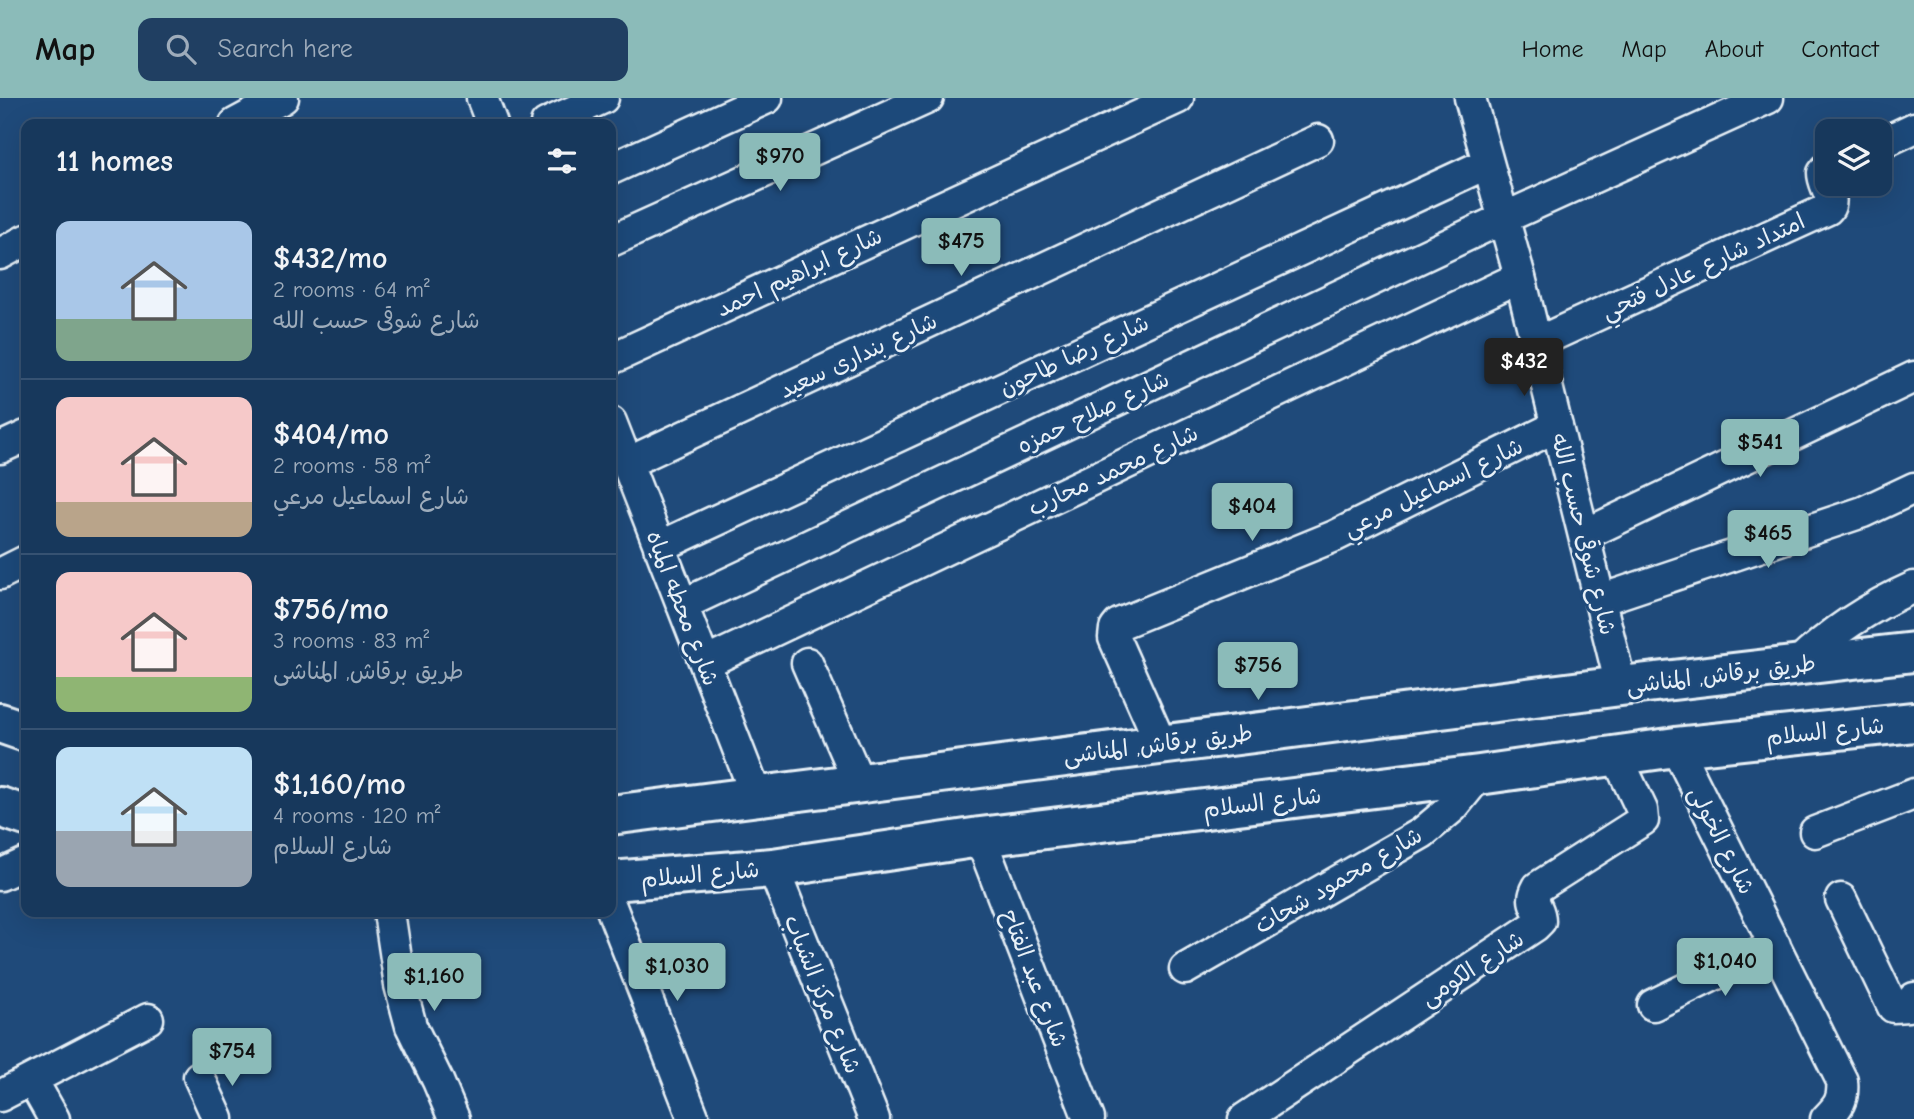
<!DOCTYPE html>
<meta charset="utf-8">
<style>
:root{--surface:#17385c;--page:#203f62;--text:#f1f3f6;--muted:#9eacbb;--line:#365272;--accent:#8bbbb9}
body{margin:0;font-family:"Comic Neue","Playpen Sans Arabic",sans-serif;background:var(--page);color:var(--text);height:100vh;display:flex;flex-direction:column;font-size:26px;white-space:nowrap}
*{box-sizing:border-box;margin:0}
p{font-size:23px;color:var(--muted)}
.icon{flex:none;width:38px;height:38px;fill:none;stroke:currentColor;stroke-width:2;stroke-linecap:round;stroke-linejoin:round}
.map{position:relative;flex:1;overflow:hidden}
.drawer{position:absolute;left:21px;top:21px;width:595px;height:798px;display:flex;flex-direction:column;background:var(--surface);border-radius:14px;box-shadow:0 7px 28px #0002,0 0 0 2px var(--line)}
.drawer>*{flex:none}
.tools{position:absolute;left:1815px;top:21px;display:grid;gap:14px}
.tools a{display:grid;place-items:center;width:77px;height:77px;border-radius:14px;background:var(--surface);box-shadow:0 7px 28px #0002,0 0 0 2px var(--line);font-size:35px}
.price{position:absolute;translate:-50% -60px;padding:0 16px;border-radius:7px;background:var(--accent);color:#111;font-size:23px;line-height:46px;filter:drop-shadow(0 2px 4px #0008)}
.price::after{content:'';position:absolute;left:50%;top:42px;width:21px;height:16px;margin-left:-10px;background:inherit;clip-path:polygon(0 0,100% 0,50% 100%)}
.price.on{background:#222;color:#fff}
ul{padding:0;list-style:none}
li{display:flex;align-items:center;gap:21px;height:175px;padding:0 35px}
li+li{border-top:2px solid var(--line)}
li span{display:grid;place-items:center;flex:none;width:196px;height:140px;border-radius:14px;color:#555}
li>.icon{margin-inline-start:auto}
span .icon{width:84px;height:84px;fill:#fffc;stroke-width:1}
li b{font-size:30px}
h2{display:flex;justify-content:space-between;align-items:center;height:84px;padding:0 35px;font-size:30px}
header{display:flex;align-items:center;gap:42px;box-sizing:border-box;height:98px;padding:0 35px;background:var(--accent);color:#111}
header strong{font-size:33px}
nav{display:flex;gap:38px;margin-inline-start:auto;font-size:24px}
.search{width:490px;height:63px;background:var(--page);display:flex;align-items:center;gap:18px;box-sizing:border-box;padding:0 24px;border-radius:14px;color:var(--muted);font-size:26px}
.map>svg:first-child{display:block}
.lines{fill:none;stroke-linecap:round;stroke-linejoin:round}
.street-casing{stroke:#e8f1f8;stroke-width:35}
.secondary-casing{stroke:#e8f1f8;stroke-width:44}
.street{stroke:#1f4a7a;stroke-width:30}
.secondary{stroke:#1f4a7a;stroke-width:38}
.labels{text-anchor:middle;stroke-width:6;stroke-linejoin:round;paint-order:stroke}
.street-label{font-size:23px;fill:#e8f1f8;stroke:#1f4a7a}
</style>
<header>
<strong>Map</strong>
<div class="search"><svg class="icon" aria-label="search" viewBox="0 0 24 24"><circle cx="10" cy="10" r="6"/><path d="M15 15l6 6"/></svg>Search here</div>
<nav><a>Home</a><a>Map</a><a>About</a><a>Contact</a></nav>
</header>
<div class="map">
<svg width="1914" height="1021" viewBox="0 0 1914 1021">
<rect width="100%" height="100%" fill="#1f4a7a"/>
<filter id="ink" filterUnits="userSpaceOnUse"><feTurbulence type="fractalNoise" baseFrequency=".0143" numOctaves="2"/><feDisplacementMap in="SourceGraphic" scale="14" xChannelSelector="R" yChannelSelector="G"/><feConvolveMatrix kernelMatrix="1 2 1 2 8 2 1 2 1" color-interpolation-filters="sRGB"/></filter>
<g filter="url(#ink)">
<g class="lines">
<defs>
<path id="street" d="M482 0 492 26
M1470 0 1520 179 1621 588
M235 26 283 0
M546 26 603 0
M1880 46 1914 30
M611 71 767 0
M611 143 928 0
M0 156 26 142
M1536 245 1828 111C1836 100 1823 88 1823 75L1827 70
M611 261 1178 0
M611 324 756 697
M0 350 26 338
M627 365 1318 42
M1584 437 1914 279
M659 449 1488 65
M0 476 26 463
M1600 502 1863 414 1914 390
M682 507 1504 120 1768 0
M705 565 1520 179
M807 565 859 684
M1797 567C1832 533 1869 509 1914 489
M1161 646 1114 540 1115 531 1119 526 1335 438 1557 328
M1676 649 1842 983C1844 1002 1838 1009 1826 1021
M1815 734 1914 696
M980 739 1089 1021
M773 770 874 1021
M0 777 26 765
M1841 801 1893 909 1908 908 1914 900
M611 809 694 1021
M389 814 400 887 411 928 438 983 454 1021
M1185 871 1422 735 1453 709 1479 677
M1653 907 1775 847
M199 979 218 1021
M32 982 54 1021
M0 998 148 921
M1244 1021 1535 828 1540 823C1540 807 1528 807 1538 789L1643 722 1642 712 1616 657"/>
<path id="secondary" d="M0 625 26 634
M0 709 26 718
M611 717 1621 588 1914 554
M611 783 773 770 980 739 1479 677 1676 649 1914 624"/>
</defs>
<use href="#street" class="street-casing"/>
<use href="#secondary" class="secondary-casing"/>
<use href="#street" class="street"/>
<use href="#secondary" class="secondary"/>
</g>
</g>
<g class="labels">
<g class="street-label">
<text transform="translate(1703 168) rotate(-25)" y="8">امتداد شارع عادل فتحي</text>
<text transform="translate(799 174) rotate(-25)" y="8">شارع ابراهيم احمد</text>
<text transform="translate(858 257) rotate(-25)" y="8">شارع بندارى سعيد</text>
<text transform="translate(1074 257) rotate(-25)" y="8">شارع رضا طاحون</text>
<text transform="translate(1093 314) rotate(-25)" y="8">شارع صلاح حمزه</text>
<text transform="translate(1113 372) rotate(-25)" y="8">شارع محمد محارب</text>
<text transform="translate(1433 389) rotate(-26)" y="8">شارع اسماعيل مرعي</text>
<text transform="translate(1584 436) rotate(76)" y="8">شارع شوقى حسب الله</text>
<text transform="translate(683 510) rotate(69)" y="8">شارع محطه المياه</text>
<text transform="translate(1721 576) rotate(-7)" y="8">طريق برقاش, المناشى</text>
<text transform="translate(1825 633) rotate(-6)" y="8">شارع السلام</text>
<text transform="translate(1158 646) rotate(-7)" y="8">طريق برقاش, المناشى</text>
<text transform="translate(1262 704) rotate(-7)" y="8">شارع السلام</text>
<text transform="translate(1722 742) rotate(63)" y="8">شارع الخولى</text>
<text transform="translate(700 776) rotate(-5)" y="8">شارع السلام</text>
<text transform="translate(1338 782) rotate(-30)" y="8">شارع محمود شحات</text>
<text transform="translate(1472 870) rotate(-33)" y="8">شارع الكومى</text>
<text transform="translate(1035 880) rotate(69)" y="8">شارع عبد الفتاح</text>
<text transform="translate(823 896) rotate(68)" y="8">شارع مركز الشباب</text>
</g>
</g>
</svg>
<div class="tools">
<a><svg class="icon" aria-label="layers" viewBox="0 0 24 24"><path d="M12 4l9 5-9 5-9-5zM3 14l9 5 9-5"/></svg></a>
</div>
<b class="price" style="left:780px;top:95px">$970</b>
<b class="price" style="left:961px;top:180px">$475</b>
<b class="price on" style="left:1524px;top:300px">$432</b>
<b class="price" style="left:1760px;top:381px">$541</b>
<b class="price" style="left:1252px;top:445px">$404</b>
<b class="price" style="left:1768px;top:472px">$465</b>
<b class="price" style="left:1258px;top:604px">$756</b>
<b class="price" style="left:1725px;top:900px">$1,040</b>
<b class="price" style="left:677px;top:905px">$1,030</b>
<b class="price" style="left:434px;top:915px">$1,160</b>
<b class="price" style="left:232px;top:990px">$754</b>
<section class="drawer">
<h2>11 homes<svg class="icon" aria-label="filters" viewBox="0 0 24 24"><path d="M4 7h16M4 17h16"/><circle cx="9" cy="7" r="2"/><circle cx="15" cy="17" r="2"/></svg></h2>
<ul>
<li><span style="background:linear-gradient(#a9c7e8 70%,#7fa58c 0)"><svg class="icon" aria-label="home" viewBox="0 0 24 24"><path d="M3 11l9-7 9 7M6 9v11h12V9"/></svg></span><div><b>$432/mo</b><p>2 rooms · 64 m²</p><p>شارع شوقى حسب الله</p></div></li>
<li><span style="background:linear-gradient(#f6c9c9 75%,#b9a48a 0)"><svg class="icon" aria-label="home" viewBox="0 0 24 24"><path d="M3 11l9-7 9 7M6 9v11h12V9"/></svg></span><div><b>$404/mo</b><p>2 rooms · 58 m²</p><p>شارع اسماعيل مرعي</p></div></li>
<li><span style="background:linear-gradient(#f6c9c9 75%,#8fb573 0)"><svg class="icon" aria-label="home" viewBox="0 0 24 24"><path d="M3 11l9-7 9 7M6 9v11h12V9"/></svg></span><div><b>$756/mo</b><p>3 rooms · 83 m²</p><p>طريق برقاش, المناشى</p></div></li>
<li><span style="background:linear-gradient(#bfe0f5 60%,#9aa5b1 0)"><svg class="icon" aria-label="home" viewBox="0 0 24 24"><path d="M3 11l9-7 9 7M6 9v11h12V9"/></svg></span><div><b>$1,160/mo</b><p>4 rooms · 120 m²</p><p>شارع السلام</p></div></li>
</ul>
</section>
</div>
